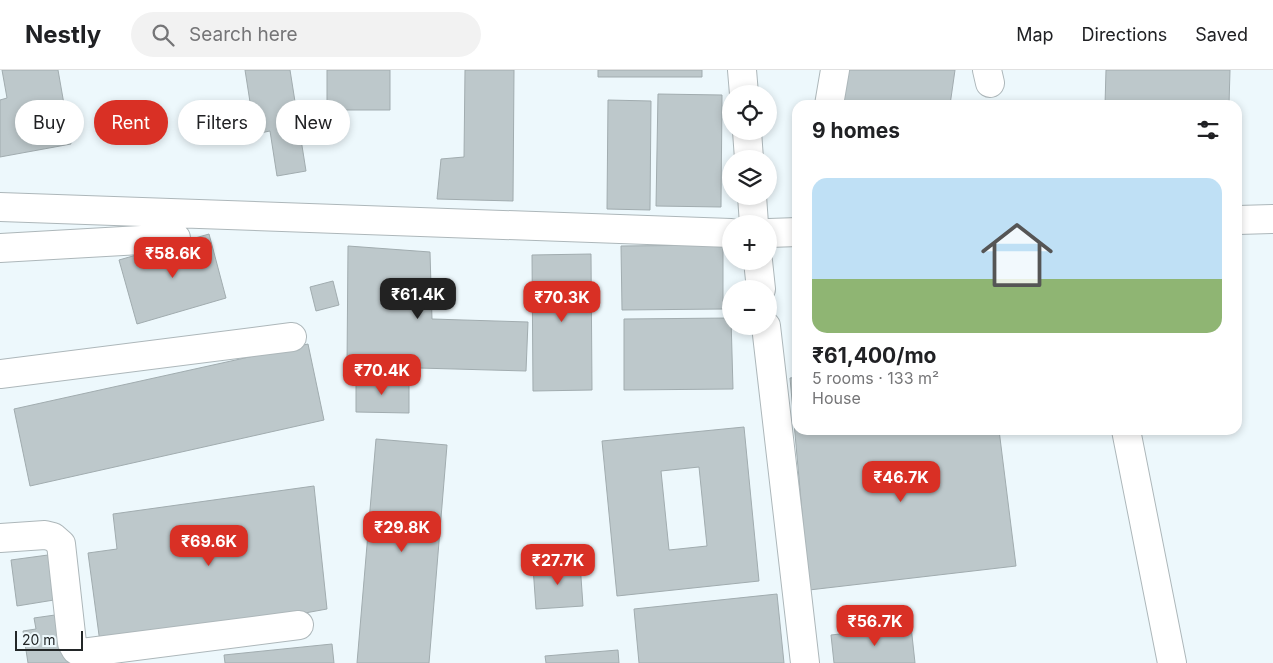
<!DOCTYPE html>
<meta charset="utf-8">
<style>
:root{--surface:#fff;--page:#f2f2f2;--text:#202124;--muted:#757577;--line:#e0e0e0;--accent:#d93025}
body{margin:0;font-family:Inter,sans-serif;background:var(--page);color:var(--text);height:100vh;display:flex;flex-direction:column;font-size:19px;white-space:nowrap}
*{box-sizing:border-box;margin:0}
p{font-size:16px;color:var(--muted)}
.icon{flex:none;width:28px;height:28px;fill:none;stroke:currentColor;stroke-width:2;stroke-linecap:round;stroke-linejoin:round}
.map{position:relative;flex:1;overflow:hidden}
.sheet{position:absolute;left:792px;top:30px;width:450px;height:335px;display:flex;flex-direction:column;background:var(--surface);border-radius:15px;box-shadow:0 2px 8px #0003}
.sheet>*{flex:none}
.guide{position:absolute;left:15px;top:30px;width:475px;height:45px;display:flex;gap:10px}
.fabs{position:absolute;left:722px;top:15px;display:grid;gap:10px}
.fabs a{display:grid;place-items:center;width:55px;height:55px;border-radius:50%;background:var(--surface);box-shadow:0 2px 8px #0003;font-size:25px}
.scale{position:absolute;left:15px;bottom:12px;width:68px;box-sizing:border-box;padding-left:5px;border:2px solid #232728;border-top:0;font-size:14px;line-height:18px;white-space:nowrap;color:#232728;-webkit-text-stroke:4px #edf8fc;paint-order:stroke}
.price{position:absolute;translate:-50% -42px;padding:0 11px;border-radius:10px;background:var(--accent);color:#fff;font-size:16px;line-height:32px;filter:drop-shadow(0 1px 2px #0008)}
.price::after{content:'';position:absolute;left:50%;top:30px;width:15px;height:11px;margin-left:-8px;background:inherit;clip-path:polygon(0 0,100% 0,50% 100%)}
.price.on{background:#222;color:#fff}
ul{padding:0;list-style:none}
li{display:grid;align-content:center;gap:10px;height:265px;padding:0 20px}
li span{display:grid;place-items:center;height:155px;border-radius:15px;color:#555}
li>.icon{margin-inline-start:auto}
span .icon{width:90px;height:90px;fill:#fffc;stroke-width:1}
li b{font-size:21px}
h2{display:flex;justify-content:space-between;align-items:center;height:60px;padding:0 20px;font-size:21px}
.tag{padding:0 18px;border-radius:22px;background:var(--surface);box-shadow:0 2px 8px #0003;font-size:18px;line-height:45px}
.tag.on{background:var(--accent);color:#fff}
header{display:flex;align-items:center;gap:30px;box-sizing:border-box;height:70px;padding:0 25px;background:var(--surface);border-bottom:1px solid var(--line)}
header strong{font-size:24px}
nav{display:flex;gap:28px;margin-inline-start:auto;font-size:18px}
.search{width:350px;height:45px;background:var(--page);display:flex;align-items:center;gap:12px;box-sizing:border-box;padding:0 18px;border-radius:28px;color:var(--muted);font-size:19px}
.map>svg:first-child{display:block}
.building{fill:#bdc8cb;stroke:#a1acaf;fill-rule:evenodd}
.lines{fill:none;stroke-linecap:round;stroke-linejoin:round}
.minor-casing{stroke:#adb7ba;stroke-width:30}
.minor{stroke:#fff;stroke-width:28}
</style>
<header>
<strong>Nestly</strong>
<div class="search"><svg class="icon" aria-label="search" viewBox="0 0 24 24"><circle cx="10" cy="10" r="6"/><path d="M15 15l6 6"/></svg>Search here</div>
<nav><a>Map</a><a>Directions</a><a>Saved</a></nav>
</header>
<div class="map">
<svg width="1273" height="593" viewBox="0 0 1273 593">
<rect width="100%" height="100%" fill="#edf8fc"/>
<path class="building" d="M2 0H58L71 74 0 87V30L7 28Z
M245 0H290L306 101 277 106 270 61 255 64Z
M327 0H390V40H327Z
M465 0H514L513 131 437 129 441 89 464 87Z
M598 0H702V7H598Z
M848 0H955L950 35H843Z
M1106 0H1230L1229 35H1105Z
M658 24 722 25 721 137 656 136Z
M608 30 651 31 650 140 607 139Z
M209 164 226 228 137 254 119 190Z
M723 175V239L622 240 621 176Z
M348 176 430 182 432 249 528 252 526 301 347 296Z
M591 184 592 320 533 321 532 185Z
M333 211 339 235 316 241 310 217Z
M731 248 733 319 624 320V249Z
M308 274 324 350 30 416 14 339Z
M798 307V360H999L1016 496 809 520 790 308Z
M356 309 409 310V343L356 342Z
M744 357 759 511 617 526 602 371ZM699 397 707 476 669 480 661 401Z
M376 369 447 375 429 593H357Z
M314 416 327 539 101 580 88 483 117 479 113 444Z
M48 485 54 530 17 536 11 490Z
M580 493 583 536 536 539 533 497Z
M777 524 784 593H639L634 539Z
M62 544 70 593H28L23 561 36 559 34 548Z
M911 556 915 593H834L831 565Z
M332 574 334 593H225L224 585Z
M618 580 619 593H546L545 586Z"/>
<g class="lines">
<defs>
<path id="minor" d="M742 0 744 24
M987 0 990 13
M829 35 835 0
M747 61 749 89
M752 126 754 154
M0 137 731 163
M1238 150 1273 149
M769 163 798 162
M0 178 176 168
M758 191 761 219
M766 256 805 593
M0 304 292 267
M1126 360 1172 593
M0 468 45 465 53 467 61 474 72 573 76 580 82 583 299 555"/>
</defs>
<use href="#minor" class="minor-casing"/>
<use href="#minor" class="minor"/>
</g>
</svg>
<div class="fabs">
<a><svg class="icon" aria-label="locate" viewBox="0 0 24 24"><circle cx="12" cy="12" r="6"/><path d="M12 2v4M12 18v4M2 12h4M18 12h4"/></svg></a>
<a><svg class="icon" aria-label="layers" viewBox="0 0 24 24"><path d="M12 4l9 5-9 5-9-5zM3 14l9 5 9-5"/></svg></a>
<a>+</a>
<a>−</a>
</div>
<div class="scale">20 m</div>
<b class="price" style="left:173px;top:209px">₹58.6K</b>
<b class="price on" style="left:418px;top:250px">₹61.4K</b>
<b class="price" style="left:562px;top:253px">₹70.3K</b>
<b class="price" style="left:382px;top:326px">₹70.4K</b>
<b class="price" style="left:901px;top:433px">₹46.7K</b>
<b class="price" style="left:402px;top:483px">₹29.8K</b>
<b class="price" style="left:209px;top:497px">₹69.6K</b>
<b class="price" style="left:558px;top:516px">₹27.7K</b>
<b class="price" style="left:875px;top:577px">₹56.7K</b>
<div class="guide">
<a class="tag">Buy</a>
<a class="tag on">Rent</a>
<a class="tag">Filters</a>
<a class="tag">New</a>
</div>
<section class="sheet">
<h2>9 homes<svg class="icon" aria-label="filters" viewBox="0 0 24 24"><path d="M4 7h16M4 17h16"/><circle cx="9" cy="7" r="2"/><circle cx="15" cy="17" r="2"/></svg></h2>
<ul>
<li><span style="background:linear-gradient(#bfe0f5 65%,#8fb573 0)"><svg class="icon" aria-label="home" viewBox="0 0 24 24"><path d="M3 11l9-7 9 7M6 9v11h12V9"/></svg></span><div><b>₹61,400/mo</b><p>5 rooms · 133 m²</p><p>House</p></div></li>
</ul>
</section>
</div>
